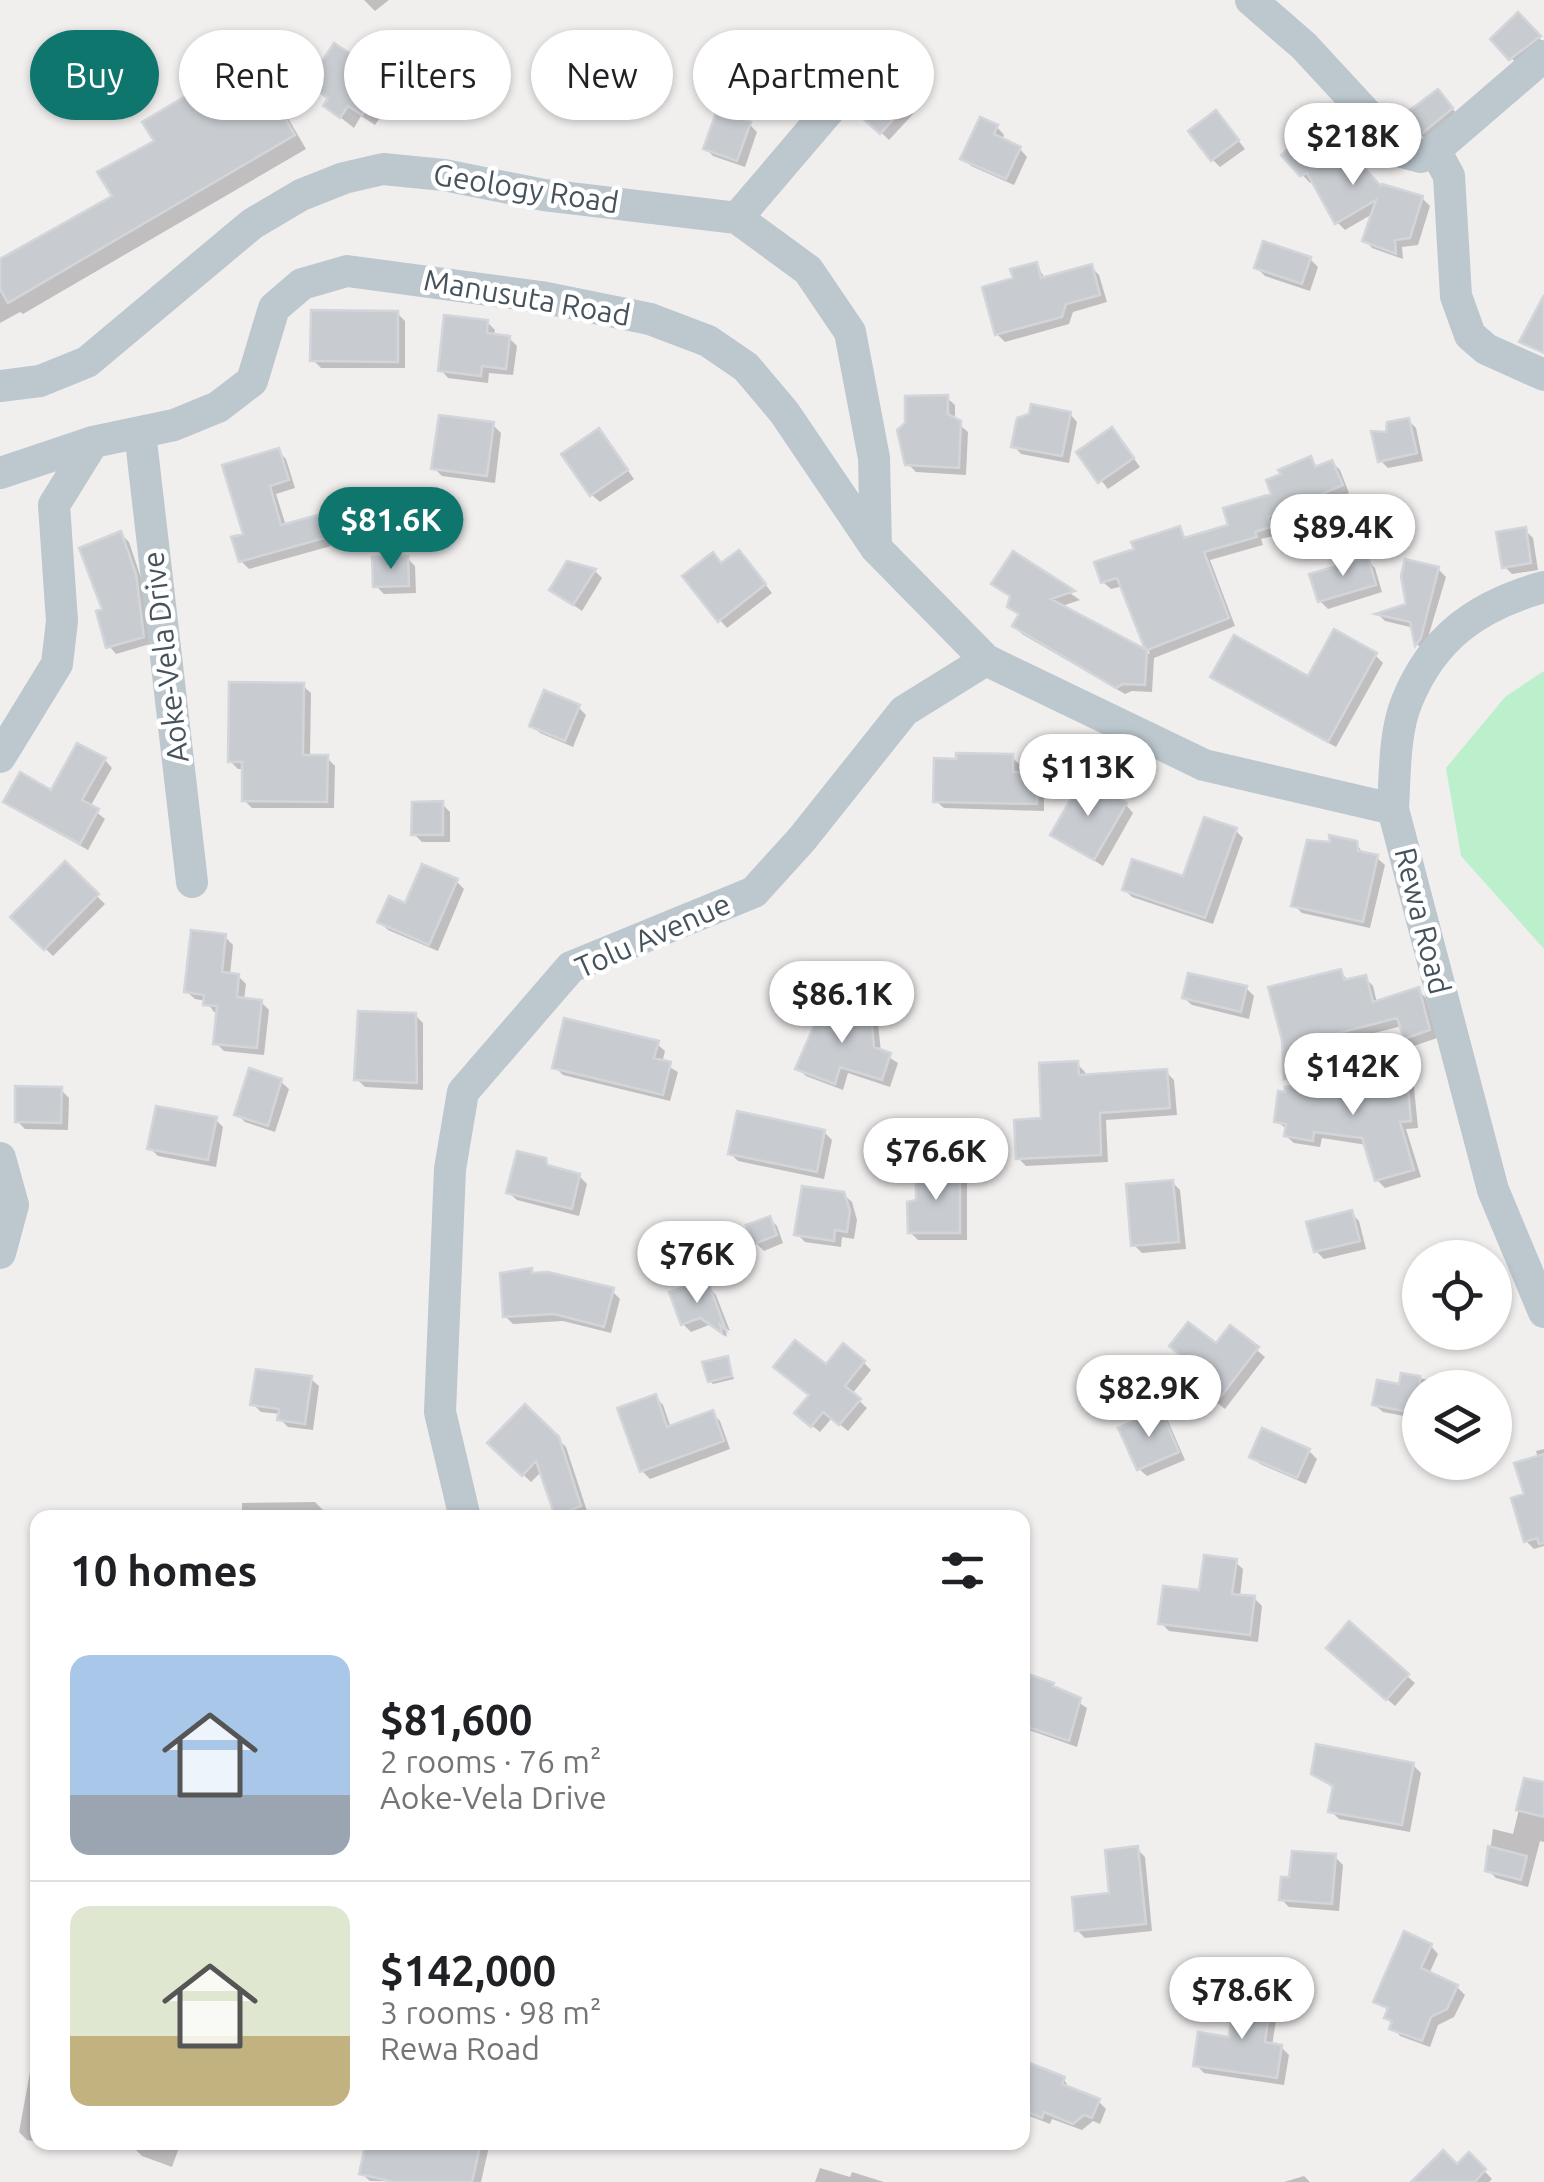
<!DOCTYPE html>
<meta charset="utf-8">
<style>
:root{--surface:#fff;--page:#f2f2f2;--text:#202124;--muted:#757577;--line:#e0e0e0;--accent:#0f766e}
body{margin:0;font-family:Ubuntu,sans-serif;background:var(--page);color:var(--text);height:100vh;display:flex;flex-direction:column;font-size:38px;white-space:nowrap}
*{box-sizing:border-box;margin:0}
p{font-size:32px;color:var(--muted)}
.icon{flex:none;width:55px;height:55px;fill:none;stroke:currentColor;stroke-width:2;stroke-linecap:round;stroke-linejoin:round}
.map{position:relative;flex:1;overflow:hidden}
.side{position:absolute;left:30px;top:1510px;width:1000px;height:640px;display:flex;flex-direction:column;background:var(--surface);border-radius:20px;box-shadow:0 2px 8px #0004}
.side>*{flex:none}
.banner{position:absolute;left:30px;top:30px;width:1000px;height:90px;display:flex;gap:20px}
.tools{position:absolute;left:1402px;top:1240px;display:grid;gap:20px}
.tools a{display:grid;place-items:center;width:110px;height:110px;border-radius:50%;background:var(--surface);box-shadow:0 2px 8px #0004;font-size:50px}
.price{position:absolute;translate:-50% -85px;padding:0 22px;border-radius:35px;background:#fff;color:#222;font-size:32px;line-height:65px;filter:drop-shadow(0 2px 5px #0008)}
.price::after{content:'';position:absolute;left:50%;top:60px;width:30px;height:22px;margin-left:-15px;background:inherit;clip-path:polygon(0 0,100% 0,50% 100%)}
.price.on{background:var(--accent);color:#fff}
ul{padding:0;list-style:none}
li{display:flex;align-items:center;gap:30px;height:250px;padding:0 40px}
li+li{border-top:2px solid var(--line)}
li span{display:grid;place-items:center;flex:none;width:280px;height:200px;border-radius:20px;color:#555}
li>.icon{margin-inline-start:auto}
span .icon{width:120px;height:120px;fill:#fffc;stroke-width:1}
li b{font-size:42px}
h2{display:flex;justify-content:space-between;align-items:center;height:120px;padding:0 40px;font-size:42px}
.chip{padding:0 35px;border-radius:45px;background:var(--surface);box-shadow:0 2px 8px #0004;font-size:35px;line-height:90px}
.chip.on{background:var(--accent);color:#fff}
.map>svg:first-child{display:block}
.green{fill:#bcf0cd}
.shadow{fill:#0003}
.building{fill:#c8ccd1;stroke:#d2d5da;stroke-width:2.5}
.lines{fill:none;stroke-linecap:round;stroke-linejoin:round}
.minor{stroke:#bcc7ce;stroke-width:32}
.labels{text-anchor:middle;stroke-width:9;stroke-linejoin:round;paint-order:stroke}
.street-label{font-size:30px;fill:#46535c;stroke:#fff}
</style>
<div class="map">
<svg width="1544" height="2182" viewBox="0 0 1544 2182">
<rect width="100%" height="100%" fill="#f1eeee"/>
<path class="green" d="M1544 671V949L1461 856 1446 768 1505 697Z"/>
<path class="shadow" d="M364 0H389L375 11Z
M1518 16 1544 43 1519 66 1493 39Z
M873 46 902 73 887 89 913 114 889 140 838 91Z
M335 47 386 79 398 92 375 125 361 116 354 128 326 106 329 101 310 84Z
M250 62 263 75 306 149 23 314 20 312 0 323V262L116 197 158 142Z
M1446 100 1459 117 1428 142 1420 134Z
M1223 121 1245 149 1220 167 1213 160Z
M749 124 757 132 745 167 713 156 705 148Z
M997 127 1004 135 1002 141 1020 149 1027 157 1014 185 971 166 963 158Z
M1284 155 1383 190 1422 198 1430 206 1418 245 1402 247 1403 259 1372 248 1365 240 1374 213 1345 230 1337 222 1314 181 1310 183Z
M1310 259 1318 267 1310 291 1265 276 1257 268Z
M1036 264 1046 280 1091 267 1099 275 1107 302 1073 312 1069 324 1005 342 997 334 1016 280Z
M397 313 405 321V368H321L313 360Z
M487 322 495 330 494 336 509 338 517 346 513 375 489 373 488 383 448 378 441 370Z
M947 398 955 405V421L968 432 966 475 916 472 908 464Z
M1070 414 1077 422 1069 463 1021 454 1014 446Z
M1408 420 1416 428 1423 461 1388 468 1380 460 1389 435Z
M493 425 501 433 495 483 442 476 434 468Z
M599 431 634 479 600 502 592 495Z
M1119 438 1140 467 1108 489 1080 453Z
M278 451 286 459 295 488 276 494 286 526 318 517 325 525 331 546 249 569 241 561 246 535Z
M1310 459 1319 468 1332 462 1340 470 1349 493 1274 525 1277 535 1261 539 1263 545 1210 560 1235 626 1154 658 1152 692 1132 691 1125 694 1022 634 1015 626 1021 616 1010 606 1012 598 994 584 1013 554 1080 600 1059 607 1150 654 1123 586 1111 589 1103 582 1137 550 1179 529 1188 540 1231 527 1275 496Z
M1525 530 1533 538 1538 570 1512 574 1504 566Z
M121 534 129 542 143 584 150 644 116 654 109 646 105 610Z
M407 558 415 566 416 593 384 594 376 586Z
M1367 560 1375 568 1382 592 1328 609 1320 601Z
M747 561 772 593 727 628 720 620 722 566Z
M1438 569 1446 577 1424 651 1417 644 1414 628 1385 621 1379 615 1409 605Z
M595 571 602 578 582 611 552 590Z
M1375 655 1383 663 1336 747 1221 684 1213 676 1309 680Z
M303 686 311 693 310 758H327L335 766 334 808H252L244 800 245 769H238L230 761Z
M578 707 586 715 573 747 540 733 532 726Z
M1012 757 1020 765V774L1036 775 1044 783V811L944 808 936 801 959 761Z
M105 760 112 768 90 807 105 819 88 850 14 809 6 801 52 793Z
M442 804 450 812V842H422L414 834Z
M1126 805 1133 813 1103 866 1053 835Z
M1235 830 1243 838 1213 924 1132 897 1125 890 1185 880Z
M1356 843 1364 855 1377 858 1385 865 1370 928 1302 913 1294 905Z
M65 865 105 904 53 956 13 917Z
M457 882 464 889 438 951 388 930 380 922Z
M225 937 233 945 230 975 238 976 246 984 244 1000 261 1002 269 1010 264 1055 224 1051 216 1043 219 1012H214L206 1001 195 999 187 992Z
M1340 972 1348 980 1365 978 1373 986 1377 1003 1418 990 1426 998 1437 1038 1414 1046 1406 1038 1402 1026 1338 1042 1340 1070 1294 1085 1287 1078Z
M1246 988 1254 996 1249 1019 1192 1005 1184 998Z
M415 1015 423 1023V1090L365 1087 357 1079Z
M870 1016 878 1024 881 1052 898 1063 890 1087 848 1073 843 1090 806 1076 798 1068Z
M657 1044 665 1051 662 1063 678 1072 670 1101 563 1075 555 1067Z
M1077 1064 1085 1072 1086 1077 1166 1072 1174 1080 1177 1115 1106 1120 1108 1162 1026 1166 1018 1158Z
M1406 1079 1414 1087 1418 1128 1406 1129 1421 1177 1385 1188 1377 1180 1367 1145 1322 1138 1320 1147 1294 1143 1286 1136 1287 1129 1276 1121Z
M281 1082 289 1089 275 1132 245 1122 237 1114Z
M61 1090 69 1098 68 1130 25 1129 17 1121Z
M215 1119 223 1127 216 1167 158 1156 150 1148Z
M824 1132 832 1140 824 1179 738 1161 730 1153Z
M545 1161 554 1170 579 1176 587 1184 579 1216 517 1200 509 1193Z
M959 1172 967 1180V1240H918L910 1232Z
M1172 1182 1180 1190 1186 1249 1142 1253 1134 1245Z
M843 1194 852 1202 857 1220 854 1239 842 1237 841 1247 805 1242 797 1234Z
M1351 1213 1359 1221 1366 1249 1324 1259 1316 1251Z
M769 1218 777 1226 783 1243 764 1251 756 1243Z
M531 1271 536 1275 612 1291 620 1299 611 1333 563 1321 513 1324 505 1316Z
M708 1287 716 1295 730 1331 725 1328 727 1337 709 1325 691 1332 683 1324 697 1291Z
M1230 1328 1265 1357 1225 1409 1198 1388Z
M727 1359 734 1379 713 1384 710 1381Z
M863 1362 871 1370 852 1394 867 1408 848 1431 832 1418 820 1432 805 1420 811 1396 826 1368Z
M1403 1376 1430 1380 1437 1388H1420V1419L1383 1412 1375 1405 1401 1387Z
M311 1379 319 1386 313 1430 288 1427 280 1419 281 1414 261 1412 253 1404Z
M655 1397 663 1405 671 1428 712 1413 720 1421 730 1449 650 1479 642 1471Z
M525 1408 566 1447 588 1514 560 1518 542 1471 531 1482 490 1443Z
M1160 1413 1168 1421 1185 1460 1147 1476 1139 1469Z
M1544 1449V1546L1534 1549 1526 1541 1527 1496 1538 1458 1536 1451Z
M1309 1451 1317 1459 1306 1484 1260 1464 1252 1456Z
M315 1502 323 1510V1518H242V1503Z
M1235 1562 1243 1569 1240 1597 1254 1598 1262 1606 1258 1642 1169 1631 1161 1623 1201 1593Z
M1337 1655 1407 1676 1415 1683 1395 1706Z
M1052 1685 1087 1708 1077 1747 1029 1730 1022 1724Z
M1413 1765 1421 1773 1410 1832 1339 1819 1331 1811 1335 1789 1313 1774Z
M1526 1781 1544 1785V1842L1540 1841 1528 1887 1496 1878 1488 1870 1493 1829 1513 1834Z
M1137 1849 1145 1857 1152 1931 1085 1938 1077 1930 1112 1895Z
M1335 1857 1343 1865 1339 1911 1289 1907 1281 1899 1292 1880Z
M1431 1946 1438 1954 1429 1974 1457 1987 1465 1995 1454 2017 1438 2025 1430 2047 1400 2036 1387 2018 1389 2011 1376 2001Z
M1270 2001 1278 2008 1272 2046 1281 2047 1289 2055 1284 2085 1204 2073 1196 2065 1231 2040Z
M1022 2067 1064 2079 1070 2090 1098 2101 1106 2109 1100 2124 1093 2121 1082 2130 1052 2119 1050 2124 1022 2113Z
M30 2072 38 2073V2142L27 2140 19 2132Z
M42 2142H88L87 2150Z
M136 2142H181L172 2167 142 2156 134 2148Z
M369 2142H490L481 2182 370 2181 362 2174Z
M1469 2155 1492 2179 1489 2182H1432L1457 2167Z
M820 2168 850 2177 852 2172 884 2182H815Z
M1304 2176 1310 2182H1284Z"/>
<path class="building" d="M1518 12 1541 36 1509 60 1490 39Z
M873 42 896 64 881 80 907 104 880 134 848 105 843 96 834 91 858 64V58Z
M334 43 387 77 362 115 348 106 340 118 323 106 328 98 307 84Z
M250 58 295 135 8 303 0 289V259L112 196 97 172 154 141 142 122Z
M1438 89 1453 108 1419 136 1403 115Z
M717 110 751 122 737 161 703 149Z
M1216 110 1239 140 1211 161 1188 131Z
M980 117 998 125 994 134 1021 147 1006 179 960 159Z
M1320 120 1381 186 1382 184 1423 196 1410 238 1395 240 1396 254 1362 241 1376 200 1335 224 1307 173 1300 176 1281 155Z
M1263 241 1311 257 1302 284 1254 268Z
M1037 262 1041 278 1092 264 1100 295 1066 304 1062 317 995 335 982 287 1013 278 1010 269Z
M1544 295V353L1519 342Z
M311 310 398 311V362L310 361Z
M444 315 488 320 487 333 510 336 506 369 482 366 481 376 438 371Z
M948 395V414L961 421 959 468 905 465 897 430 905 423V396Z
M1031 404 1071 412 1062 456 1011 447 1017 418 1029 414Z
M439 415 494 422 487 476 431 469Z
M1409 418 1417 453 1378 462 1371 431 1386 432 1387 422Z
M1112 427 1134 458 1098 483 1076 452Z
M599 428 628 470 590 496 561 454Z
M279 448 289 480 270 486 281 525 318 515 325 538 239 562 231 537 243 534 222 465Z
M1311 456 1315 467 1332 460 1343 485 1268 517 1271 527 1255 532 1257 537 1204 552 1229 618 1147 650 1145 685 1123 684 1116 688 1012 626 1019 614 1007 607 1010 596 991 584 1013 551 1075 591 1051 599 1145 649 1117 578 1101 583 1094 562 1134 549 1131 542 1180 526 1184 538 1228 525 1223 508 1271 494 1266 480 1281 474 1278 470Z
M1526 527 1531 563 1502 568 1496 532Z
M121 531 136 574 144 637 106 648 96 611 102 609 79 548Z
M739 550 766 584 718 622 682 576 713 552 721 563Z
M408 556 409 586 373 587 372 557Z
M1368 557 1376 585 1318 602 1309 574Z
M1405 559 1439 567 1421 638 1415 646 1410 622 1375 614 1406 604 1401 576Z
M567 561 596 569 573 605 549 590Z
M1334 629 1377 653 1328 742 1210 677 1234 635 1308 676Z
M229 682 304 683 303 755H328L327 802 242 801V762H228Z
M544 690 580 705 565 741 529 726Z
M77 743 106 758 82 800 99 809 80 844 3 802 20 772 51 790Z
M956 753 1013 754V772H1038L1037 804 933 802 934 758 956 759Z
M1083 778 1127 803 1094 860 1050 835Z
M443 801V835H411L412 802Z
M1204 817 1237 828 1205 918 1122 890 1132 859 1183 876Z
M1329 835 1357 841 1358 851 1378 855 1363 922 1291 906 1307 840 1330 842Z
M65 861 99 894 44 950 10 917Z
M422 864 458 879 429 945 377 922 389 896 405 903Z
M191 930 226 934 222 972 239 974 237 997 262 1000 257 1048 213 1044 217 1006 203 1005 204 995 184 992Z
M1341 969 1344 980 1366 975 1373 1002 1419 987 1430 1030 1404 1039 1397 1018 1331 1035 1333 1063 1284 1079 1282 1040 1268 987Z
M1188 973 1247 986 1241 1012 1182 998Z
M824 1003 871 1014 874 1047 891 1053 882 1080 840 1067 835 1084 795 1069Z
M358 1011 416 1013 417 1083 354 1080Z
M564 1018 659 1041 654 1058 671 1062 663 1095 552 1068Z
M1078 1061 1079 1075 1167 1069 1170 1108 1100 1113 1101 1155 1016 1159 1014 1120 1041 1118 1039 1063Z
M249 1068 282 1079 268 1126 234 1115Z
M1407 1076 1411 1121 1400 1122 1414 1170 1375 1181 1362 1138 1314 1132 1313 1141 1284 1136 1286 1124 1274 1122 1278 1091 1285 1092V1087Z
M15 1086 62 1087 61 1123 15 1122Z
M156 1106 217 1117 208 1160 147 1149Z
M737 1111 825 1130 817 1172 728 1154Z
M517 1151 546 1158 547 1165 580 1174 572 1209 506 1193Z
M916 1170H960V1233H908L907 1202 916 1200Z
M1173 1180 1179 1242 1131 1246 1126 1184Z
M802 1186 844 1192 850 1210 847 1232 835 1230 834 1241 794 1235Z
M1352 1210 1360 1241 1314 1252 1306 1222Z
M770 1216 777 1235 754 1244 746 1225Z
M532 1268V1273L548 1272 614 1288 604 1327 554 1314 503 1317 500 1273Z
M694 1284 697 1289 709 1285 726 1330 720 1325 722 1333 700 1318 681 1325 669 1292Z
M1188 1322 1216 1343 1230 1325 1259 1347 1216 1403 1187 1381 1197 1368 1169 1346Z
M795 1340 826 1364 843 1343 865 1361 845 1386 861 1399 839 1425 823 1412 811 1427 794 1413 809 1395 773 1367Z
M728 1356 732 1376 708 1382 702 1362Z
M256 1369 312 1376 305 1424 277 1420 279 1409 250 1405Z
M1401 1373 1420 1376V1414L1372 1405 1377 1380 1399 1384Z
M656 1394 667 1427 713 1410 724 1441 640 1472 617 1408Z
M525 1404 559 1437 581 1506 555 1516 536 1461 522 1476 487 1443Z
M1161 1410 1179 1452 1137 1470 1118 1428Z
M1262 1428 1310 1449 1297 1478 1249 1457Z
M1544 1454V1543L1539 1544 1537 1538 1524 1542 1511 1498 1524 1494 1514 1463Z
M1204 1555 1237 1559 1232 1594 1255 1596 1250 1635 1158 1624 1163 1586 1199 1590Z
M1349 1621 1409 1674 1386 1700 1326 1648Z
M1022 1672 1054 1683 1053 1686 1081 1698 1069 1741 1022 1725Z
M1316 1744 1414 1763 1402 1825 1328 1812 1333 1786 1311 1774Z
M1524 1778 1544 1782V1817L1516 1810Z
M1138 1846 1146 1924 1075 1931 1072 1897 1109 1893 1105 1850Z
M1488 1846 1527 1856 1521 1880 1485 1871Z
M1292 1851 1336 1854 1332 1904 1279 1900 1281 1877H1289Z
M1404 1931 1432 1944 1421 1968 1458 1985 1447 2009 1431 2017 1422 2041 1389 2029 1392 2021 1384 2018 1388 2008 1373 2002Z
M1236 1993 1271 1998 1265 2042 1282 2045 1277 2078 1193 2066 1198 2032 1229 2037Z
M1022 2060 1065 2077 1062 2084 1100 2099 1092 2118 1084 2115 1073 2124 1044 2112 1042 2118 1022 2110Z
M366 2142H481L472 2182H394L359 2174Z
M1443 2150 1457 2164 1469 2152 1486 2169 1475 2182H1411Z"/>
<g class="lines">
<path class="minor" d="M1251 0 1304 46 1402 152 1421 157 1435 150 1544 56
M1435 150 1449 176 1456 296 1470 335 1486 349 1544 375
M737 218 829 110
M0 386 40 381 87 362 252 224 301 195 344 178 383 169 444 175 544 195 737 218 808 270 850 332 874 458 876 548
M140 432 192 882
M0 473 93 442 174 425 218 407 252 381 274 308 302 284 347 271 541 297 650 319 708 341 746 367 784 412 876 548 986 660 1204 765 1393 809
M1544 587C1478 605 1433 637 1407 701 1394 732 1395 775 1393 809L1493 1190 1544 1312
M0 757 57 664 62 621 54 505 93 442
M0 1158 13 1205 0 1253
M465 1518 440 1412 450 1169 463 1092 571 967 754 892 802 839 904 711 986 660"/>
</g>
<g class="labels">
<g class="street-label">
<text transform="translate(526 189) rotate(9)" y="10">Geology Road</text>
<text transform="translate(527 298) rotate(10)" y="10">Manusuta Road</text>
<text transform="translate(166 657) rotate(-97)" y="10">Aoke-Vela Drive</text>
<text transform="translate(1422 921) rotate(76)" y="10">Rewa Road</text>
<text transform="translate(653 936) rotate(-24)" y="10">Tolu Avenue</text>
</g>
</g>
</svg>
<div class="tools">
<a><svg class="icon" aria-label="locate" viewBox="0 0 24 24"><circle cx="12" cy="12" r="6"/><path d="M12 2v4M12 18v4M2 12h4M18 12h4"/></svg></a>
<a><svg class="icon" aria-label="layers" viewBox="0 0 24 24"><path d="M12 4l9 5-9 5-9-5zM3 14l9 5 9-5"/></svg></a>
</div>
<b class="price" style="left:1353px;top:188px">$218K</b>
<b class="price on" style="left:391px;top:572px">$81.6K</b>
<b class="price" style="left:1343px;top:579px">$89.4K</b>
<b class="price" style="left:1088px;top:819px">$113K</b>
<b class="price" style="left:842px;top:1046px">$86.1K</b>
<b class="price" style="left:1353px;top:1118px">$142K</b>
<b class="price" style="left:936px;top:1203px">$76.6K</b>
<b class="price" style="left:697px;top:1306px">$76K</b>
<b class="price" style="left:1149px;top:1440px">$82.9K</b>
<b class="price" style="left:1242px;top:2042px">$78.6K</b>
<div class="banner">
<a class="chip on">Buy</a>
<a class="chip">Rent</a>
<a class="chip">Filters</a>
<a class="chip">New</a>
<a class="chip">Apartment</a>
</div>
<section class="side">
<h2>10 homes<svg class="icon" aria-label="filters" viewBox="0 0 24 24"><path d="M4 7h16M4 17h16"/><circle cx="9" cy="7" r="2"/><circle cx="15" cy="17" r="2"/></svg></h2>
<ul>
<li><span style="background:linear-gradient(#a9c7e8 70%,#9aa5b1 0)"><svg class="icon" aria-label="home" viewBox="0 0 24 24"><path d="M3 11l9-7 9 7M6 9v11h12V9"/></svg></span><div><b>$81,600</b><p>2 rooms · 76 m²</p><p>Aoke-Vela Drive</p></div></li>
<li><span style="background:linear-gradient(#dfe7d0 65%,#c2b280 0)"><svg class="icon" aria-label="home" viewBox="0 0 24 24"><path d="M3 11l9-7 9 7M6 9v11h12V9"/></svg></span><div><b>$142,000</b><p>3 rooms · 98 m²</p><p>Rewa Road</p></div></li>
</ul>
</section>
</div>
